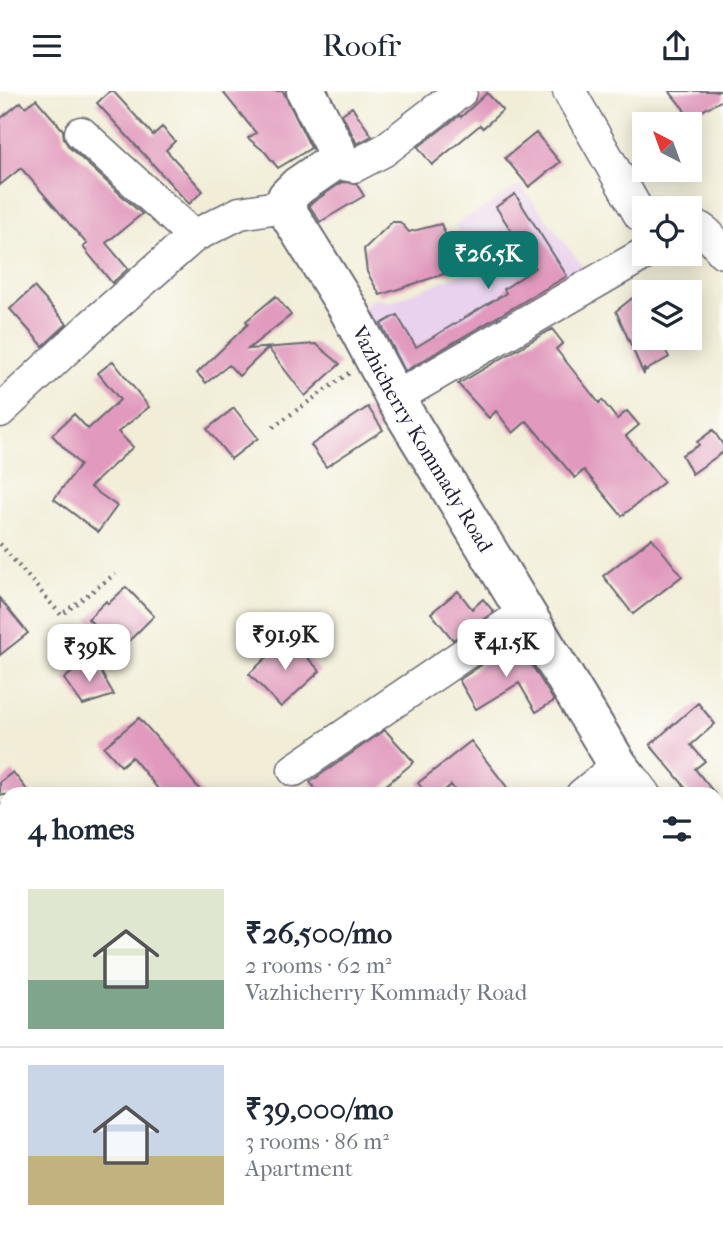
<!DOCTYPE html>
<meta charset="utf-8">
<style>
:root{--surface:#fff;--page:#f6f6f7;--text:#1f2937;--muted:#747a83;--line:#e0e1e3;--accent:#0f766e}
body{margin:0;font-family:"IM FELL French Canon",serif;background:var(--page);color:var(--text);height:100vh;display:flex;flex-direction:column;font-size:26px;white-space:nowrap}
*{box-sizing:border-box;margin:0}
p{font-size:23px;color:var(--muted)}
.icon{flex:none;width:38px;height:38px;fill:none;stroke:currentColor;stroke-width:2;stroke-linecap:round;stroke-linejoin:round}
.map{position:relative;flex:1;overflow:hidden}
.drawer{position:absolute;left:0px;top:696px;width:724px;height:450px;display:flex;flex-direction:column;background:var(--surface);border-radius:21px 21px 0 0;box-shadow:0 4px 18px #0003}
.drawer>*{flex:none}
.needle{width:46px;rotate:319deg}
.tools{position:absolute;left:632px;top:21px;display:grid;gap:14px}
.tools a{display:grid;place-items:center;width:70px;height:70px;border-radius:0px;background:var(--surface);box-shadow:0 4px 18px #0003;font-size:35px}
.price{position:absolute;translate:-50% -60px;padding:0 16px;border-radius:14px;background:#fff;color:#222;font-size:23px;line-height:46px;filter:drop-shadow(0 2px 4px #0008)}
.price::after{content:'';position:absolute;left:50%;top:42px;width:21px;height:16px;margin-left:-10px;background:inherit;clip-path:polygon(0 0,100% 0,50% 100%)}
.price.active{background:var(--accent);color:#fff}
ul{padding:0;list-style:none}
li{display:flex;align-items:center;gap:21px;height:175px;padding:0 28px}
li+li{border-top:2px solid var(--line)}
li span{display:grid;place-items:center;flex:none;width:196px;height:140px;border-radius:0px;color:#555}
li>.icon{margin-inline-start:auto}
span .icon{width:84px;height:84px;fill:#fffc;stroke-width:1}
li b{font-size:30px}
h2{display:flex;justify-content:space-between;align-items:center;height:84px;padding:0 28px;font-size:30px}
header{display:flex;justify-content:space-between;align-items:center;height:91px;padding:0 28px;background:var(--surface);font-size:32px;font-weight:600}
.map>svg:first-child{display:block}
.built{fill:#e9d2ed}
.building{fill:#e19abd}
.lines{fill:none;stroke-linecap:round;stroke-linejoin:round}
.minor-casing{stroke:#6a6972;stroke-width:35}
.major-casing{stroke:#6a6972;stroke-width:42}
.path{stroke:#6a6972;stroke-width:4.5;stroke-dasharray:2 5;stroke-linecap:butt}
.minor{stroke:#fff;stroke-width:32}
.major{stroke:#fff;stroke-width:38}
.labels{text-anchor:middle;stroke-width:7;stroke-linejoin:round;paint-order:stroke}
.street-label{font-size:21px;fill:#22223b;stroke:#fdfcf7}
</style>
<header><svg class="icon" aria-label="menu" viewBox="0 0 24 24"><path d="M4 6h16M4 12h16M4 18h16"/></svg>Roofr<svg class="icon" aria-label="share" viewBox="0 0 24 24"><path d="M12 15V3M7 8l5-5 5 5M5 13v7h14v-7"/></svg></header>
<div class="map">
<svg width="723" height="1145" viewBox="0 0 723 1145">
<rect width="100%" height="100%" fill="#fdfcf7"/>
<filter id="ink" filterUnits="userSpaceOnUse"><feTurbulence type="fractalNoise" baseFrequency=".0143" numOctaves="2"/><feDisplacementMap in="SourceGraphic" scale="14" xChannelSelector="R" yChannelSelector="G"/><feConvolveMatrix kernelMatrix="1 2 1 2 8 2 1 2 1" color-interpolation-filters="sRGB"/></filter>
<filter id="wash" filterUnits="userSpaceOnUse"><feTurbulence type="fractalNoise" baseFrequency=".00686" numOctaves="4" result="noise"/><feDisplacementMap in="SourceGraphic" scale="28" xChannelSelector="R" yChannelSelector="G"/><feGaussianBlur stdDeviation="1.57" result="paint"/><feColorMatrix in="noise" values="0 0 0 0 0 0 0 0 0 0 0 0 0 0 0 0 0 1.4 0 .05"/><feComposite in="paint" operator="in"/></filter>
<g filter="url(#wash)">
<rect width="100%" height="100%" fill="#f1edd7"/>
<path class="built" d="M520 94 585 178 402 294 361 218 374 207 391 211 470 179 455 134Z"/>
<g id="blocks">
<path class="building" d="M110 0H113L153 44 162 36 175 50 166 59 203 100 189 113 97 12Z
M222 0H283L311 57 278 77 265 61 248 47 256 42Z
M669 0H723V9L688 27 683 17Z
M487 2 503 19 483 37 480 34 432 74 418 56 460 24 461 26Z
M36 8 63 39 64 48 69 56 142 123 106 152 128 178 112 192 83 156 87 153 21 77 0 94V28L21 11 25 16Z
M352 16 372 45 357 53 342 23Z
M536 42 560 71 529 96 505 67Z
M342 91 356 92 364 105 320 131 309 114Z
M515 103 567 185 405 280 381 233 397 224 416 256 506 202 504 198 535 177 496 116Z
M392 131H400L409 141 441 133 449 152 453 180 380 204 367 181 364 158Z
M34 196 67 233 43 255 10 218Z
M276 205 291 224 248 258 316 253 340 273 305 305 268 257 239 285 229 274 206 292 197 282 248 233 246 230Z
M635 205 644 216V247H659L669 266 645 280 644 277V284L616 220Z
M552 238 563 252 556 258 599 312 602 309 617 328 627 320 639 334 626 345 664 391 622 425 584 379 575 387 527 330 513 342 496 320 489 327 458 293Z
M113 270 149 316 118 341 133 356 90 396 117 415 98 441 54 408 80 374 52 344 74 323 88 338 120 309 98 282Z
M368 316 383 339 326 376 311 354Z
M234 317 258 347 231 368 207 338Z
M713 339 723 354V361L692 383 682 364 699 354 697 351Z
M652 447 682 485 633 523 603 485Z
M126 496 154 525 120 559 88 528 106 510 108 513Z
M458 500 472 518 483 508 494 521 453 549 431 522Z
M0 508 28 542 0 564Z
M288 546 320 580 281 616 249 583Z
M517 550 554 610 536 621 519 592 476 618 459 589Z
M96 572 114 604 83 614 64 588 78 576Z
M698 612 715 633 691 654 705 670 695 678 716 704H692L650 654Z
M139 627 171 663 204 704H163L132 666 121 675 104 656Z
M385 639 414 671 374 704H320L310 691Z
M471 650 513 704H458L451 694 439 704H427L418 692Z
M13 681 31 704H0V691Z"/>
</g>
</g>
<g filter="url(#ink)">
<use href="#blocks" fill-opacity="0" stroke="#6a6972" stroke-width="2"/>
<g class="lines">
<defs>
<path id="minor" d="M569 0 640 124
M81 42 194 145
M333 71 354 75 383 60 461 0
M690 135C705 135 713 150 723 161
M395 307 644 163
M0 320 90 236 194 145 240 122 284 115
M294 679 526 521
M582 704 618 674
M0 730 7 742
M718 800 723 807
M0 885 7 880
M0 959 7 968
M124 1145 128 1139"/>
<g id="major">
<path id="s1" d="M306 0 336 59 337 65 333 71 298 95 287 106 284 115 347 216 395 307 618 674 641 704"/>
<path d="M0 1106 7 1113"/>
<path d="M33 1139 38 1145"/>
</g>
</defs>
<use href="#minor" class="minor-casing"/>
<use href="#major" class="major-casing"/>
<path class="path" d="M273 336 349 282
M0 453 61 524 115 483"/>
<use href="#minor" class="minor"/>
<use href="#major" class="major"/>
</g>
</g>
<g class="labels">
<g class="street-label">
<text dy="7" stroke="none"><textPath href="#s1" startOffset="418">Vazhicherry Kommady Road</textPath></text>
</g>
</g>
</svg>
<div class="tools">
<a><svg class="needle" viewBox="-14 -14 28 28"><path d="M0-13l5 13h-10z" fill="#e53935"/><path d="M0 13l5-13h-10z" fill="#747a83"/></svg></a>
<a><svg class="icon" aria-label="locate" viewBox="0 0 24 24"><circle cx="12" cy="12" r="6"/><path d="M12 2v4M12 18v4M2 12h4M18 12h4"/></svg></a>
<a><svg class="icon" aria-label="layers" viewBox="0 0 24 24"><path d="M12 4l9 5-9 5-9-5zM3 14l9 5 9-5"/></svg></a>
</div>
<b class="price active" style="left:488px;top:200px">₹26.5K</b>
<b class="price" style="left:285px;top:581px">₹91.9K</b>
<b class="price" style="left:506px;top:588px">₹41.5K</b>
<b class="price" style="left:89px;top:593px">₹39K</b>
<section class="drawer">
<h2>4 homes<svg class="icon" aria-label="filters" viewBox="0 0 24 24"><path d="M4 7h16M4 17h16"/><circle cx="9" cy="7" r="2"/><circle cx="15" cy="17" r="2"/></svg></h2>
<ul>
<li><span style="background:linear-gradient(#dfe7d0 65%,#7fa58c 0)"><svg class="icon" aria-label="home" viewBox="0 0 24 24"><path d="M3 11l9-7 9 7M6 9v11h12V9"/></svg></span><div><b>₹26,500/mo</b><p>2 rooms · 62 m²</p><p>Vazhicherry Kommady Road</p></div></li>
<li><span style="background:linear-gradient(#c9d6e8 65%,#c2b280 0)"><svg class="icon" aria-label="home" viewBox="0 0 24 24"><path d="M3 11l9-7 9 7M6 9v11h12V9"/></svg></span><div><b>₹39,000/mo</b><p>3 rooms · 86 m²</p><p>Apartment</p></div></li>
</ul>
</section>
</div>
